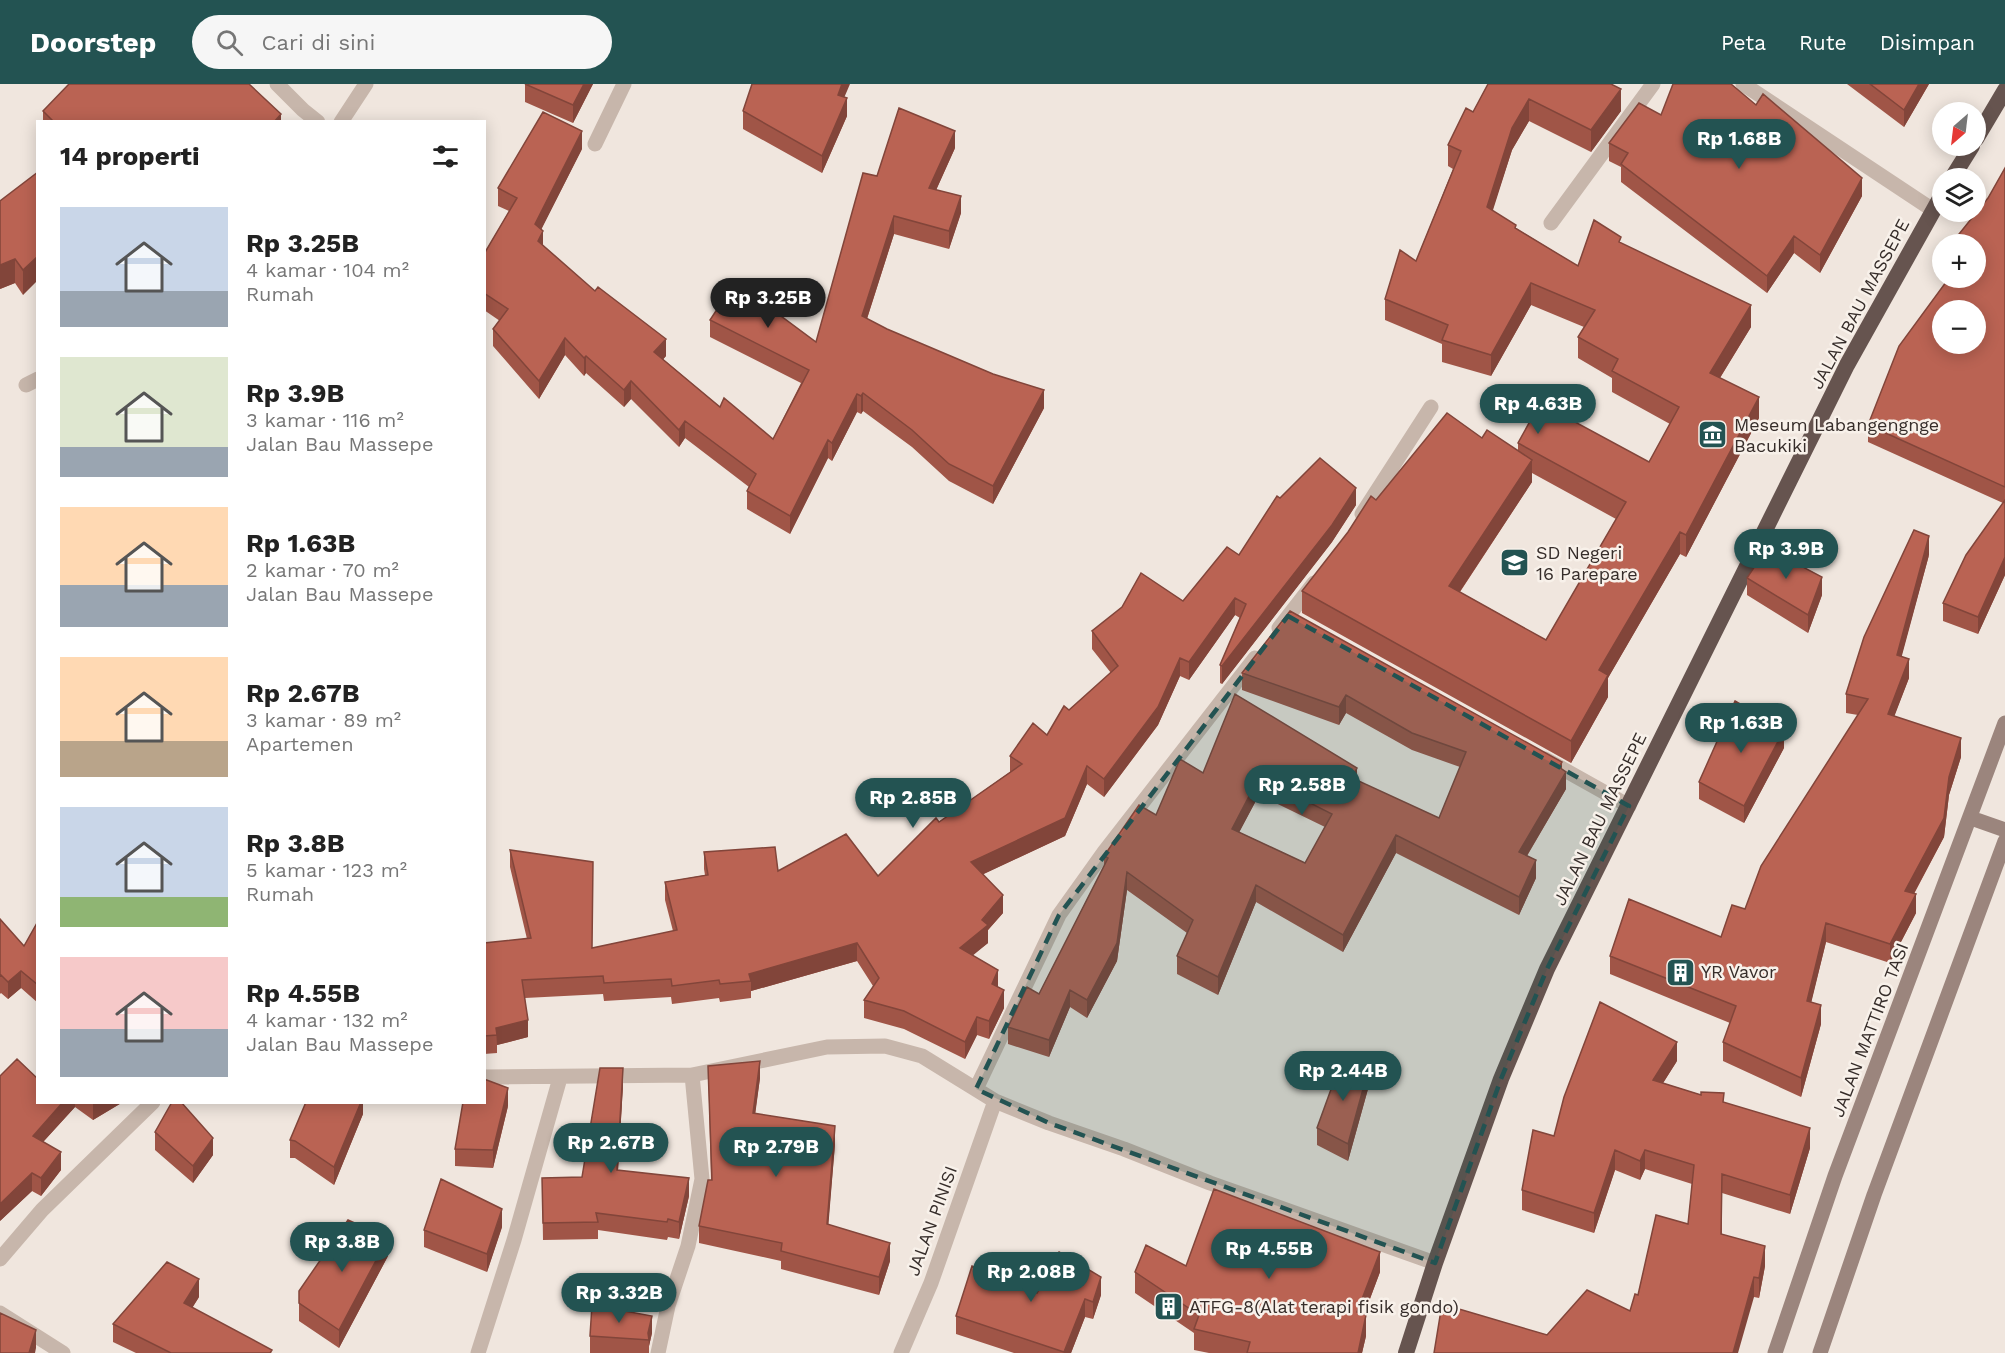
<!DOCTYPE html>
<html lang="id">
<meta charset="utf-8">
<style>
:root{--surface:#fff;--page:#f6f6f6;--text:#222;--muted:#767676;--accent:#235352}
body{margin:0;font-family:"Work Sans",sans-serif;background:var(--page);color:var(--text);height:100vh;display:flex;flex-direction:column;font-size:22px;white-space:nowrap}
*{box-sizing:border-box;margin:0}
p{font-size:20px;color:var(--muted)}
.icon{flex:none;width:33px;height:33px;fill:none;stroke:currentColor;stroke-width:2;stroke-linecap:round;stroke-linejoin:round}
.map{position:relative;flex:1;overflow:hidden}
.drawer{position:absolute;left:36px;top:36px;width:450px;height:984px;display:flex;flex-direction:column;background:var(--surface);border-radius:0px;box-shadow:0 3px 15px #0003}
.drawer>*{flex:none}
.needle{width:39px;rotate:208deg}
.buttons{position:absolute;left:1932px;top:18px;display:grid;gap:12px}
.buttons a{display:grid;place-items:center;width:54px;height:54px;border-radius:50%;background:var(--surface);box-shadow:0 3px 15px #0003;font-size:30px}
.price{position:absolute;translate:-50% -51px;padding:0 14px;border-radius:21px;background:var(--accent);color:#fff;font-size:20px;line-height:39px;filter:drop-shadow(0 2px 3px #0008)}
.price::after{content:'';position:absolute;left:50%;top:36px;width:18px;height:14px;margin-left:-9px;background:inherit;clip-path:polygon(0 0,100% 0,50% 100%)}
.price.active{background:#222;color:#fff}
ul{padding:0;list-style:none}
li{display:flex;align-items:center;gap:18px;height:150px;padding:0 24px}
li span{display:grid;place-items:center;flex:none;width:168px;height:120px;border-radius:0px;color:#555}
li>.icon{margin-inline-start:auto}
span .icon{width:72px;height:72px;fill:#fffc;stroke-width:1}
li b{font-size:26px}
h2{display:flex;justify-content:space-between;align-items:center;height:72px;padding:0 24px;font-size:26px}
header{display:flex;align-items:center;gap:36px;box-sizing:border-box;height:84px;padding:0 30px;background:var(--accent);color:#fff}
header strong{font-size:28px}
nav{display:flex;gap:33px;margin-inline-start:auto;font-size:21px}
.search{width:420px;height:54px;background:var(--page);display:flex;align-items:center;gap:15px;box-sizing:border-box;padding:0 21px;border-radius:33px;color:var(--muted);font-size:22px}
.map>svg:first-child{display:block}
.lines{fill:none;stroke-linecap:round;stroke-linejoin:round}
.minor{stroke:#c7b6ab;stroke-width:15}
.secondary{stroke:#9b857d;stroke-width:15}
.trunk{stroke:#66544f;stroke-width:16}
.wall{fill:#a05547;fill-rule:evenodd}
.shaded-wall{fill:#82453a}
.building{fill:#ba6353;stroke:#82453a;stroke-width:1.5;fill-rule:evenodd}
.marked{fill:#235352;fill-opacity:0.2;stroke:#235352;stroke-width:4.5;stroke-dasharray:12 8;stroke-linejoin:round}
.labels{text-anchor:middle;stroke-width:5;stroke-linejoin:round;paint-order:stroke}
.street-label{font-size:18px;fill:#362d2a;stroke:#f8f1ea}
.poi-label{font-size:18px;fill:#362d2a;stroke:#f8f1ea;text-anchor:start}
</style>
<header>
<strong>Doorstep</strong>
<div class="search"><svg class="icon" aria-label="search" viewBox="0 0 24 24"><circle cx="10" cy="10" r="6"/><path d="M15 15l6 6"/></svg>Cari di sini</div>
<nav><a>Peta</a><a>Rute</a><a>Disimpan</a></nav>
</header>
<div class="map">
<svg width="2005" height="1269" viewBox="0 0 2005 1269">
<rect width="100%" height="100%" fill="#f0e6de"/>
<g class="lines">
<path class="minor" d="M277 0 303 26 318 38
M1743 0 1933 126
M341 38 366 0
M595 60 624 0
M1551 139 1653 0
M26 301 38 295
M1362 430 1431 323
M1279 544 1314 499
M1545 675 1629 722
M484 993 692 991 827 963 885 962 922 972 995 1017 1049 1039 1124 1065 1210 1099 1435 1179
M976 1005 1059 831 1104 768 1255 574
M0 1175 42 1126 153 1018
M0 1229 63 1269
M478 1269 514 1156 560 994
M658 1269 668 1222 688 1162 702 1095 692 991
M901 1269 931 1199 995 1017"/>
<path class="secondary" d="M1971 734 2005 746
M1775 1269 1835 1092 2005 639
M1820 1269 1874 1111 2005 757"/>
<path class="trunk" d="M1976 55 2005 6
M1952 94 1972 62
M1406 1269 1435 1179 1501 995 1547 885 1847 281 1942 111"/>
</g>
<path class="wall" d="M525 0H593L573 39 525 18Z
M1488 0 1621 27 1591 68 1529 37 1512 66 1492 127 1516 144 1578 182 1621 160 1751 243 1720 294 1759 334 1686 473 1680 470 1608 594V613L1571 679 1302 529V507L1376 416 1482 354 1518 366V359L1649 378 1670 340 1612 308V294L1578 274V253L1584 243 1531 221 1491 292 1442 278V260L1385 236V215L1416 177 1453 85 1448 82V61L1473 28ZM1532 389 1616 435 1546 556 1460 508 1532 398Z
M1847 0H1929L1904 43Z
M844 13 847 32 822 89 743 45V27Z
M43 27 281 38H43Z
M1661 31 1862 112 1820 189 1794 169 1767 209 1621 98V83L1609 77V59Z
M955 64 936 106 961 129 949 165 894 150 867 235 1044 324 993 420 949 397 912 363 863 327 861 330 857 328 832 377 828 374 790 450 747 425V407L749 403 685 354 679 363 631 315 624 323 586 289 584 292 565 271 539 315 493 262V245L500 237 484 226V170L509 127 498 122V104L582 65 541 145 543 162 666 272 663 275 720 323 773 355 801 299 710 253V236L816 258 877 92Z
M2005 84V491L1978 550 1943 537V519L2003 419 1868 358V341L1948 195 1945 194H1976L1988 114Z
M38 88 23 211 15 199 0 205Z
M1942 172V193L1941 192V174Z
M1280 414 1356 421 1332 458 1222 600 1220 599V581L1240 534 1235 531 1189 596 1180 592 1158 641 1104 713 1087 700 1065 752 983 790 1003 829 988 846V859L972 871 998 903 1004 924 989 955 977 951 965 975 904 945 864 934V916L873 902 857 877 751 907V914L720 918 719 914 672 920 671 913 604 917 603 910 525 914 528 953 497 961V969L484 970V859L527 855 510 783V766L592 864 673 847 665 816V798L705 791 704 785V768L778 787 878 792 939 738 1010 688V672L1047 651 1069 626 1111 589 1092 565V547L1183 517 1239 471Z
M1929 471 1901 573 1909 594 1894 632 1961 673 1949 711 1944 753 1914 810 1916 829 1890 879 1826 858 1811 918 1821 940 1801 1013 1723 977V958L1730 939 1610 890V872L1721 853 1745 825 1858 631 1846 629V610Z
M1747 494 1822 511 1808 549 1747 511Z
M1290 527 1562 685 1566 705 1527 772 1536 794 1519 831 1396 769 1343 868 1256 818 1218 911 1177 890V872L1187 849 1127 806 1117 877 1087 934 1070 923 1049 973 1008 960V943L1039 910 1104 782V772L1156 731 1203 689 1357 697 1439 734 1460 683 1412 666 1346 629 1339 641 1242 606V589ZM1259 711 1325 743 1305 779 1239 748Z
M1784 664 1744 739 1699 715V698Z
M0 835 24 862 38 840V919L21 904 8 915 1 909 0 910Z
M1677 977 1663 999 1724 1018 1810 1064 1790 1130 1722 1109V1150L1765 1182 1759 1214 1754 1213 1547 1251 1630 1227 1638 1211 1688 1140 1692 1100 1645 1085 1640 1096 1615 1086 1594 1149 1522 1126V1106L1554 1052Z
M708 982 760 994 755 1029 835 1060 828 1141 890 1177 879 1211 781 1185V1177L699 1159V1142L711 1096Z
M623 1001 618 1086 689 1112 679 1155 668 1153 667 1156 598 1146V1155L543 1156 542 1094 582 1093Z
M1368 1005 1348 1077 1317 1061V1044Z
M38 1018H123L93 1036 75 1023 43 1058 61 1086 41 1112 32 1107 0 1137Z
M363 1018V1030L334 1101 295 1074H290V1056Z
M508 1022 493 1084 455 1082V1065Z
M155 1048 213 1071 193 1099 155 1066Z
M502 1143 487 1188 424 1163V1146Z
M388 1172 339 1264 299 1237V1207Z
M1186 1182 1380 1188 1364 1231 1366 1252 1362 1269H1209L1194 1266V1249L1135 1209V1188Z
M1037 1209 1101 1211 1093 1235 1085 1233 1071 1269H1014L956 1250V1232Z
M199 1213 192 1224 272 1269H136L113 1258V1240Z
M652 1249 649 1262V1269H590V1252Z"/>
<path class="shaded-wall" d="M584 0H593L573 39V21Z
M842 0H850L838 28V11Z
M1919 0H1929L1904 43V26Z
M1621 5V27L1591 68V46Z
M847 14V32L822 89V72Z
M1529 15V37L1512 66 1487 145V123L1512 44Z
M281 30V38H274Z
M582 47V65L535 158V140Z
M955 47V64L929 122V104Z
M1862 94V112L1820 189V171Z
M961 112V129L949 165V147Z
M894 132V150L862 250V232Z
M543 147V164L538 157Z
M1794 152V169L1767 209V192Z
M38 172V196L23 211V186Z
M15 175V199L0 205V181Z
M1531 199V221L1491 292V271Z
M1751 221V243L1710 310V289Z
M565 254V271L539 315V297Z
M666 255V272L654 286V268Z
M586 272V289L584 292V274Z
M631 297V315L624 323V306Z
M1044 306V324L993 420V402Z
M863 309V327L861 330V312Z
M857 310V328L832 377V359Z
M1759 313V334L1686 473V451Z
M685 337V354L679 363V346Z
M828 356V374L790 450V432Z
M1532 376V398L1449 524V502Z
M1356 404V421L1332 458 1222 600V582Z
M1680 448V470L1608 594V613L1571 679V657L1599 586Z
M1929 452V471L1897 590V571Z
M2005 473V491L1978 550V533Z
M1822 493V511L1808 549V531Z
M1235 514V531L1189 596V578Z
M1180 574V592L1158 641 1104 713V695Z
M1909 575V594L1888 649V630Z
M1346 611V629L1339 641V623Z
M1784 646V664L1744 739V722Z
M1961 654V673L1949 711 1944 753 1905 826V807Z
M1562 678V696L1566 688V705L1519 785V768Z
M1087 682V700L1065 752 971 796V778Z
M1357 684V701L1352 694Z
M1259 693V711L1232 762V745Z
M1396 751V769L1343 868V851Z
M1536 776V794L1519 831V813Z
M1127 788V806L1117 877 1087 934V916Z
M1256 801V818L1218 911V893Z
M1916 810V829L1890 879V860Z
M1003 811V829L988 846V859L960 882V864Z
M1826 839V858L1807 936V917Z
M857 859V877L751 907V897L749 890Z
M998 886V904L992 900Z
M21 887V904L8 915V898Z
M1004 906V924L989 955V937Z
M1070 906V923L1049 973V956Z
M1821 921V940L1801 1013V994Z
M977 933V951L965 975V958Z
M528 936V953L497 961 496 944Z
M1677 958V977L1653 1015V996Z
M760 977V994L753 1047V1029Z
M623 984V1001L617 1104V1086Z
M1368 987V1005L1348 1077V1060Z
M508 1004V1022L493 1084V1066Z
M63 1018H75V1023L33 1069V1052Z
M93 1018H123L93 1036Z
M361 1018H363V1030L334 1101V1083Z
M835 1042V1060L827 1158V1140Z
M1810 1044V1064L1790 1130V1111Z
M213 1054V1071L193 1099V1082Z
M1615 1066V1086L1594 1149V1129Z
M1645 1066V1085L1640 1096V1077Z
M61 1068V1086L41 1112V1094Z
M32 1089V1107L0 1137V1120Z
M689 1094V1112L679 1155V1138Z
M502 1125V1143L487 1188V1170Z
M388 1154V1172L339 1264V1246Z
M890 1159V1177L879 1211V1193Z
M1765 1162V1182L1759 1214V1194Z
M1380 1168V1188L1357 1249V1228Z
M1101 1193V1211L1093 1235V1218Z
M1754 1193V1213L1738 1269H1733Z
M199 1195V1213L184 1237V1219Z
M1085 1215V1233L1071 1269H1064Z
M1366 1231V1252L1362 1269H1358Z
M652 1232V1249L649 1262 648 1249Z
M36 1246V1264L35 1269H29Z"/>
<path class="building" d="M69 0H249L281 30 274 38H54L43 27Z
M525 0H584L573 21Z
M752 0H842L838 11 847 14 822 72 743 27Z
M1488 0H1611L1621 5 1591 46 1529 15 1512 44 1487 123 1516 141 1515 144 1578 182 1594 136 1621 153 1619 158 1751 221 1710 289 1759 313 1686 451 1680 448 1599 586 1608 591 1571 657 1302 507 1348 448 1371 412 1376 416 1447 329 1482 354 1487 346 1532 376 1449 502 1546 556 1626 418 1518 359 1540 319 1649 378 1679 323 1612 287 1618 275 1578 253 1595 226 1531 199 1491 271 1442 256 1448 241 1385 215 1400 166 1416 177 1461 67 1448 61 1466 24 1473 28Z
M1673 0H1731L1756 21 1763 10 1862 94 1820 171 1794 152 1767 192 1621 80 1628 69 1609 59 1639 19 1661 31Z
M1870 0H1919L1904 26Z
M899 24 955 47 929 104 961 112 949 147 894 132 862 232 887 245 993 290 1044 306 993 402 949 380 912 346 863 309 861 312 857 310 832 359 828 356 790 432 747 407 756 390 685 337 679 346 631 297 624 306 586 272 584 274 565 254 539 297 493 245 508 225 484 209V170L517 114 498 104 543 28 582 47 535 140 543 147 538 157 595 207 598 203 666 255 654 268 720 323 724 314 773 355 809 286 710 236 735 198 816 258 863 89 877 92Z
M2005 84V403L1868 341 1899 262 1949 194H1976V160H1951L1988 114ZM1942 226H1976V260H1942Z
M38 88V172L23 186 15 175 0 181V117Z
M1320 374 1356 404 1332 441 1222 582 1220 581 1246 520 1235 514 1189 578 1180 574 1158 623 1104 695 1087 682 1065 734 971 778 1003 811 982 836 988 841 960 864 998 886 992 900 1004 906 989 937 977 933 965 958 904 927 864 916 879 894 857 859 749 890 751 897 720 900 719 896 672 902 671 895 604 899 603 892 522 896 528 936 496 944 497 951 484 952V859L531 854 510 766 593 778 592 864 677 846 665 798 708 791 704 768 775 763 778 787 846 750 878 792 936 734 939 738 1022 680 1010 672 1033 639 1047 651 1064 622 1069 626 1118 582 1092 547 1122 523 1141 489 1183 517 1227 463 1239 471 1277 412 1280 414Z
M2005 416V473L1978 533 1943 519 1966 471Z
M1914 446 1929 452 1897 571 1909 575 1888 630 1961 654 1949 693 1944 734 1905 807 1916 810 1890 860 1826 839 1807 917 1821 921 1801 994 1723 958 1736 922 1610 872 1629 815 1721 853 1732 821 1745 825 1761 782 1868 615 1846 610 1864 553Z
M1767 464 1822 493 1808 531 1747 494Z
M1290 527 1562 678 1559 683 1566 688 1519 768 1536 776 1519 813 1396 751 1343 851 1256 801 1218 893 1177 872 1193 836 1127 788 1117 859 1087 916 1070 906 1049 956 1008 943 1027 903 1039 910 1108 774 1104 772 1139 721 1156 731 1180 675 1203 689 1235 610 1357 684 1352 694 1439 734 1466 668 1412 649 1346 611 1339 623 1242 589ZM1259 693 1332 730 1305 779 1232 745Z
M1735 617 1784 646 1744 722 1699 698Z
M0 835 24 862 37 839 38 840V901L21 887 8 898 1 891 0 892Z
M1600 918 1677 958 1653 996 1701 1011V1008L1724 1009 1723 1018 1810 1044 1790 1111 1722 1090 1721 1150 1765 1162 1759 1194 1754 1193 1733 1269H1434L1442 1220 1547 1251 1587 1206 1630 1227 1635 1210 1638 1211 1656 1131 1688 1140 1694 1081 1645 1066 1640 1077 1615 1066 1594 1129 1522 1106 1533 1046 1554 1052 1564 1013Z
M17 975 38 995V1018H63L33 1052 61 1068 41 1094 32 1089 0 1120V992Z
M1342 975 1368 987 1348 1060 1317 1044Z
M760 977 753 1029 835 1042 827 1140 890 1159 879 1193 781 1167 782 1159 699 1142 708 1096H712L708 982Z
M600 984H623L617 1086 689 1094 679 1138 668 1135 667 1138 596 1129 598 1138 543 1139 542 1094 582 1093Z
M484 995 508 1004 493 1066 455 1065 463 1018H484Z
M172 1018H181L213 1054 193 1082 155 1048Z
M306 1018H361L334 1083 295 1057 290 1056Z
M441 1095 502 1125 487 1170 424 1146Z
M1214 1105 1380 1168 1357 1228 1366 1231 1358 1269H1247L1250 1258 1194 1245 1199 1231 1135 1188 1146 1161 1186 1182Z
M348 1136 388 1154 339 1246 299 1219V1207Z
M1059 1168 1101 1193 1093 1218 1085 1215 1064 1268 956 1232 972 1182 1037 1209Z
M167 1178 199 1195 184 1219 272 1266 270 1269H171L113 1240Z
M592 1221 652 1232 648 1249 649 1256 590 1252Z
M0 1229 36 1246 29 1269H0Z"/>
<path class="marked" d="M1288 532 1629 722 1547 885 1501 995 1435 1179 1049 1039 976 1005 1059 831Z"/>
<defs>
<symbol id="museum-square" viewBox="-11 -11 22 22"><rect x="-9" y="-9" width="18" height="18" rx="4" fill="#235352" stroke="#f8f1ea"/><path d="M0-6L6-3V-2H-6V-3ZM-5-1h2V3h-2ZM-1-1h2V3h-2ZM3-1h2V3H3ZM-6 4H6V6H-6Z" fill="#fff"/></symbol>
<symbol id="school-square" viewBox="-11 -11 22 22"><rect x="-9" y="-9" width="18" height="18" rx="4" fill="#235352" stroke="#f8f1ea"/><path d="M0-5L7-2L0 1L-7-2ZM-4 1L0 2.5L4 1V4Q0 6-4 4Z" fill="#fff"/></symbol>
<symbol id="building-square" viewBox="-11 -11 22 22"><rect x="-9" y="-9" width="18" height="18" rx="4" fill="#235352" stroke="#f8f1ea"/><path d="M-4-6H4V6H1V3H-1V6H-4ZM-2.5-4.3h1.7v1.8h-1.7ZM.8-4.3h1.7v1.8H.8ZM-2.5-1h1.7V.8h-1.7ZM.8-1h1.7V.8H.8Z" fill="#fff"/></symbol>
</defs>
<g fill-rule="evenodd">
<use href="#museum-square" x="1696" y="334" width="33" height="33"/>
<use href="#school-square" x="1498" y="462" width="33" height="33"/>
<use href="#building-square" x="1664" y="872" width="33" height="33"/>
<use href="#building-square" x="1152" y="1206" width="33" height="33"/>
</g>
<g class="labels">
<g class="street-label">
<text transform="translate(1860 220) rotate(-62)" y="6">JALAN BAU MASSEPE</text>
<text transform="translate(1600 735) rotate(-64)" y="6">JALAN BAU MASSEPE</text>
<text transform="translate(1870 946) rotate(-69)" y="6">JALAN MATTIRO TASI</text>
<text transform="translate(932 1137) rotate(-70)" y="6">JALAN PINISI</text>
</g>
<g class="poi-label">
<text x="1734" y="347">Meseum Labangengnge<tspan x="1734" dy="21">Bacukiki</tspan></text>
<text x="1536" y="475">SD Negeri<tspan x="1536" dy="21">16 Parepare</tspan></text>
<text x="1701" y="894">YR Vavor</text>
<text x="1189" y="1229">ATFG-8(Alat terapi fisik gondo)</text>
</g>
</g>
</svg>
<div class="buttons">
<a><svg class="needle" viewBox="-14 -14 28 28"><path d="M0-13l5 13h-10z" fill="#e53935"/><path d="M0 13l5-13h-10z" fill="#767676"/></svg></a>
<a><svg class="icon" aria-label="layers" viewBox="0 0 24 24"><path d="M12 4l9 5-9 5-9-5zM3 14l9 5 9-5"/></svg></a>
<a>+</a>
<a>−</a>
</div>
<b class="price" style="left:1739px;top:86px">Rp 1.68B</b>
<b class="price active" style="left:768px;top:245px">Rp 3.25B</b>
<b class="price" style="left:1538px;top:351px">Rp 4.63B</b>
<b class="price" style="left:1786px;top:496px">Rp 3.9B</b>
<b class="price" style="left:1741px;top:670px">Rp 1.63B</b>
<b class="price" style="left:1302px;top:732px">Rp 2.58B</b>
<b class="price" style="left:913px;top:745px">Rp 2.85B</b>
<b class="price" style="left:1343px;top:1018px">Rp 2.44B</b>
<b class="price" style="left:611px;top:1090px">Rp 2.67B</b>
<b class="price" style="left:776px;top:1094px">Rp 2.79B</b>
<b class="price" style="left:342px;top:1189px">Rp 3.8B</b>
<b class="price" style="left:1269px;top:1196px">Rp 4.55B</b>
<b class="price" style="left:1031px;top:1219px">Rp 2.08B</b>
<b class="price" style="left:619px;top:1240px">Rp 3.32B</b>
<section class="drawer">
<h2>14 properti<svg class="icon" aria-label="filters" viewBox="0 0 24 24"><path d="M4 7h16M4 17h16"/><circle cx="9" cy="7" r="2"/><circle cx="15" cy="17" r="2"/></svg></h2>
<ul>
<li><span style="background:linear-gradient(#c9d6e8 70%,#9aa5b1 0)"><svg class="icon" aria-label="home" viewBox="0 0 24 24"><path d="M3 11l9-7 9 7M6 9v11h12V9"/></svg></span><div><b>Rp 3.25B</b><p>4 kamar · 104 m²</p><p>Rumah</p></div></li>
<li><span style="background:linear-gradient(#dfe7d0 75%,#9aa5b1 0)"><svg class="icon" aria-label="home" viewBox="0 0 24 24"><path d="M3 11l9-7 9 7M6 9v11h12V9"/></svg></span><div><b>Rp 3.9B</b><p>3 kamar · 116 m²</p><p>Jalan Bau Massepe</p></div></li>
<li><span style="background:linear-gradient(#ffd9b3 65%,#9aa5b1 0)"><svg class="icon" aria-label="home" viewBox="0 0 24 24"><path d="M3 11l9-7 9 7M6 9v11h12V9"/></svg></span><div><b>Rp 1.63B</b><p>2 kamar · 70 m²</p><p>Jalan Bau Massepe</p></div></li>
<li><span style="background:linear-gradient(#ffd9b3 70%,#b9a48a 0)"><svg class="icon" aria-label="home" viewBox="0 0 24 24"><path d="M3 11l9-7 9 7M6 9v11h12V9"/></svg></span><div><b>Rp 2.67B</b><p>3 kamar · 89 m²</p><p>Apartemen</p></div></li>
<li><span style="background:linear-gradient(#c9d6e8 75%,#8fb573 0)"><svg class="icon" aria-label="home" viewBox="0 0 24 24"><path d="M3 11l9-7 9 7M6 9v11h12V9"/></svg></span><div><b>Rp 3.8B</b><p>5 kamar · 123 m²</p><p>Rumah</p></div></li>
<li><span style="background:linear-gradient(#f6c9c9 60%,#9aa5b1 0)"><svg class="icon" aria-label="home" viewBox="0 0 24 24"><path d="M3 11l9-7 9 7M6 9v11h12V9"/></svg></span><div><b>Rp 4.55B</b><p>4 kamar · 132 m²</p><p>Jalan Bau Massepe</p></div></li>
</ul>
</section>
</div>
